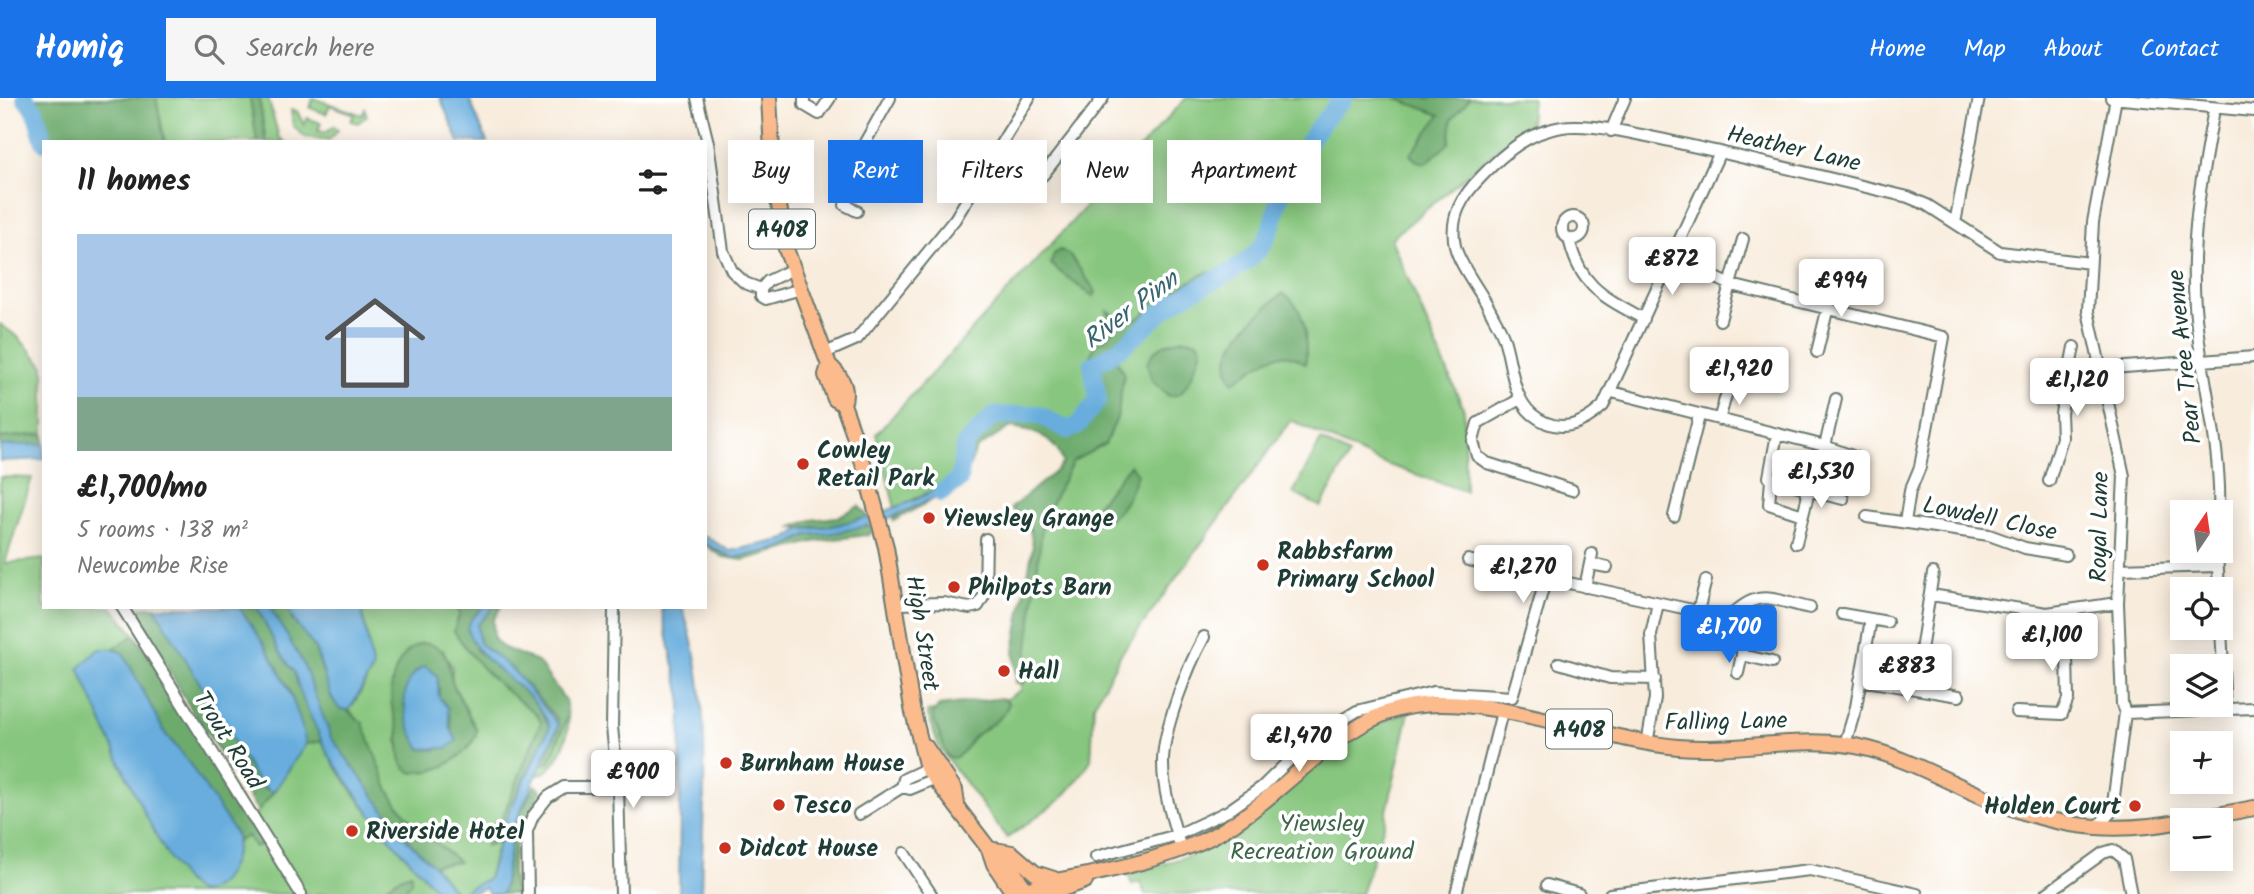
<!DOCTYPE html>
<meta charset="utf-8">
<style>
:root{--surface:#fff;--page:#f6f6f6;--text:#222;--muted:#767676;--line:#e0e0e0;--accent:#1a73e8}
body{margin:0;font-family:Kalam,sans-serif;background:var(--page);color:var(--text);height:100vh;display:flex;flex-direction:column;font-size:26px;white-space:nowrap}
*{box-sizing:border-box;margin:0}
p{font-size:23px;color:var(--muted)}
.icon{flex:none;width:38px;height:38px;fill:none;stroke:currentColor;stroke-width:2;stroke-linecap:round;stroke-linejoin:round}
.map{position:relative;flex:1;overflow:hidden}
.details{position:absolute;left:42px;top:42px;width:665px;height:469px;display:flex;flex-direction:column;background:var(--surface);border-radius:0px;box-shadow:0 4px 18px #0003}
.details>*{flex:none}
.guide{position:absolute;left:728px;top:42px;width:665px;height:63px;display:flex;gap:14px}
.needle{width:46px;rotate:13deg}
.buttons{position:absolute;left:2170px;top:402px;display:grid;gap:14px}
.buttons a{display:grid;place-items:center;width:63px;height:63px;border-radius:0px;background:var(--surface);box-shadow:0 4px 18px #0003;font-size:35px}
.price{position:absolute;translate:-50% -60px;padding:0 16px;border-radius:7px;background:#fff;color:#222;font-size:23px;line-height:46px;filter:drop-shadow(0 2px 4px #0008)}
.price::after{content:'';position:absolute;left:50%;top:42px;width:21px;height:16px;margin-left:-10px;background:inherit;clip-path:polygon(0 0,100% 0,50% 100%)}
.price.selected{background:var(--accent);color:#fff}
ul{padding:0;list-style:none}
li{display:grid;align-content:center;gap:14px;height:371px;padding:0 35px}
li+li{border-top:2px solid var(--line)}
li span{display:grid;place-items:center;height:217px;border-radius:0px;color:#555}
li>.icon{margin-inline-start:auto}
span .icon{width:126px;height:126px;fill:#fffc;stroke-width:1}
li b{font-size:30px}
h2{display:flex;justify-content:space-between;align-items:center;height:84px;padding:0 35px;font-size:30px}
.chip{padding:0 24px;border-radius:0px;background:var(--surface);box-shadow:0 4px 18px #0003;font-size:24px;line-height:63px}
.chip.selected{background:var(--accent);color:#fff}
header{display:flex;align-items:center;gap:42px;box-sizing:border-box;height:98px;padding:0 35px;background:var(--accent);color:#fff}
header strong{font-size:33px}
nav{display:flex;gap:38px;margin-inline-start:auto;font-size:24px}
.search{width:490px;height:63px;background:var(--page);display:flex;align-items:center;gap:18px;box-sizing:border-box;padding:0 24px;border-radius:0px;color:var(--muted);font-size:26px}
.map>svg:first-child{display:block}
.green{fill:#87c67e;stroke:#538259;stroke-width:2;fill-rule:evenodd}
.forest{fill:#6dab6d;stroke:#467450;stroke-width:2;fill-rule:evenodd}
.water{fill:#67addd;stroke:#437588;stroke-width:2}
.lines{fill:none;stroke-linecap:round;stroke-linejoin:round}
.river{stroke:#67addd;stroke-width:18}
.minor-casing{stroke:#6b7a6f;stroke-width:14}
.major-casing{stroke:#6b7a6f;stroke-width:18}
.minor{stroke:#fff;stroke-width:10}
.major{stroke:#fbbb8d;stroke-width:14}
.poi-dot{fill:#c8321e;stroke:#fff;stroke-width:2.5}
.labels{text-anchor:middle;stroke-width:7;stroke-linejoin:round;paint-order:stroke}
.shield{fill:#fff;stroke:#627771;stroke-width:2}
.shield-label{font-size:23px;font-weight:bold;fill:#1f3d34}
.street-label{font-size:24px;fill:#1f3d34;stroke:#fff}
.poi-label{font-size:24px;font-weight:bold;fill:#1f3d34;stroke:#fff;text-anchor:start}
.park-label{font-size:24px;fill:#3e664a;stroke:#fff}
.water-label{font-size:26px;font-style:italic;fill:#38646f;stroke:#fff}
</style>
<header>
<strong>Homiq</strong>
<div class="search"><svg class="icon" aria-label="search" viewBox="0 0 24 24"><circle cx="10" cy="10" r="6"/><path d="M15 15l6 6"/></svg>Search here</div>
<nav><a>Home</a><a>Map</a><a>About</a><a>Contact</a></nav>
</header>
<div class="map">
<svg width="2254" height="796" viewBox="0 0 2254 796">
<rect width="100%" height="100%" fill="#fff"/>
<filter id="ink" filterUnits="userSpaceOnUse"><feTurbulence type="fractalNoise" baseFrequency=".0143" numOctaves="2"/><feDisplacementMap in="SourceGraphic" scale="14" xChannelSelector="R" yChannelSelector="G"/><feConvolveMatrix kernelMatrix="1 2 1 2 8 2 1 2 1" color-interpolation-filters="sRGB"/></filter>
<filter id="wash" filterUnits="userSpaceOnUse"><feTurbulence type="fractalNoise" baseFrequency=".00686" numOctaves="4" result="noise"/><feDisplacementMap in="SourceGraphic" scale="28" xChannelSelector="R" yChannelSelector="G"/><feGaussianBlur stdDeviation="1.57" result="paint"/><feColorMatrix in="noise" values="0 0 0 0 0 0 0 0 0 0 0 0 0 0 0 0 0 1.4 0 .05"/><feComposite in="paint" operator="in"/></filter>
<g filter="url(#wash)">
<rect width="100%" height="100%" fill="#f8ecdc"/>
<path class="green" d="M156 0H250L257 44H165Z
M259 0H268L279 39 285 44H266Z
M313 0 362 17 365 11 367 18 358 25 351 23 354 16 330 7 326 16 310 10Z
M1186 0H1532L1530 24 1391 141 1464 312 1465 393 1377 363 1291 322 1121 556 1094 607 1091 662 1077 683 1061 701 1007 740 940 651 927 614 1006 601 1021 592 1035 450 1023 402 1069 364 1026 316 993 318 965 346 957 381 895 410 876 336Z
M291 12 297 13 304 27 307 20 321 25 318 33 325 34 334 28 338 32 329 42 305 39 293 28Z
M0 226 18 239 44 268V336L0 340Z
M1321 342 1349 357 1321 409 1293 395Z
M0 379 32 380 5 465 44 461V509H112L135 537 113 551H99L120 665 161 745 187 786 223 783 238 743 247 738 266 745 296 796H0Z
M361 509H456L460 515 454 532C476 568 503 592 537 616L542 624 495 738 487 746 498 744 488 781 457 796 433 767 458 764C431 742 402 721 387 689 375 663 370 633 349 612 379 573 370 554 361 509ZM443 552 452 570V584L477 632C468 652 452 667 431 673 425 674 420 672 414 675L397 644 399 633 392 608Z
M1409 614 1384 727 1361 796H1145L1140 784 1132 786 1128 777C1166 765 1210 754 1243 730 1273 709 1295 681 1323 659 1349 639 1378 624 1409 614Z
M568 617C570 638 559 672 536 678L542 666 550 664Z
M322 643C350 702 399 746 440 796H304L254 718 306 646Z"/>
<path class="forest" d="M29 0H156L165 44H47L35 9Z
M250 0H259L266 44H257Z
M1395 0H1470L1452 21 1449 45 1426 65 1417 63 1410 57 1440 17Z
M1061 152 1070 157 1096 194 1094 198C1090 197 1057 172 1051 166L1054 156Z
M1207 174 1217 175 1172 201 1129 242 1086 267 1096 245 1106 242 1112 233 1107 212 1119 222C1143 225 1147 213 1159 195L1175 192Z
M1283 195C1308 211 1306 240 1306 266 1275 244 1260 269 1233 284 1211 253 1261 213 1283 195Z
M1185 241 1198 243 1202 252 1190 282 1180 296 1169 298 1152 283 1147 266C1153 249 1169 243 1185 241Z
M1114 257 1124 276 1117 320 1105 346 1073 363 1043 422 1024 585 1020 586 1016 585 1014 552 1033 448 1030 432 1011 410 1057 372 1063 365C1057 341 1034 332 1011 329L976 351 964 384 894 423 893 420 961 384 965 347 993 319 1037 318 1068 332 1077 328 1098 302 1092 267Z
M44 336V346L0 348V340Z
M1130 367 1137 376C1131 394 1123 415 1105 423L1100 422 1096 408Z
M859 408 868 419 832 428 790 430 811 422 837 419Z
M870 427 872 435 866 437 813 444 743 462 723 459 705 447 728 458 795 444 808 437Z
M134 509H155L265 691 275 692 258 713 186 603Z
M239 509H257L279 553 294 574 322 643 306 646 289 590Z
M270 509H289L292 522 308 537 315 551 332 601 363 625 388 691 399 708 413 725 459 764 433 767 424 761 367 691 331 639 300 560Z
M456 509H483L471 521 476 552 531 597 550 629 519 691 498 744 485 748 495 738 541 624 537 616C503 592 476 568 454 533L460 515Z
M494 509H501L493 522 494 541 502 549 538 564 565 602 568 617 549 665 542 666 558 631 557 621 512 571 479 545 477 527Z
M135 537 266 745 255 749 247 738 238 743 236 736 178 650 166 637 126 562 118 552 113 551Z
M422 545C447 546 448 564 452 583 454 591 472 625 477 632 474 652 448 668 431 673 425 674 421 672 414 675 395 669 400 649 399 634 398 625 393 616 392 608 388 583 398 553 422 545ZM439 590V599L450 618 452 634 437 652 421 651 404 607Z
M1002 600 1009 605C1004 623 985 628 973 640 966 648 965 655 954 660L948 659 932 617 939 608Z
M535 687 541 692C525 725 503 759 516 796H502L514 728Z
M411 775V784L403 796H371C387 792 396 778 411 775Z"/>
<path class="water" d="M440 0H469L487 44H459Z
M44 346V361L0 363V348Z
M957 381 961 383 941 397 880 424 878 416 917 401Z
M868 419 870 427 834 435 808 437 781 450 734 460 705 446V438L730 453 786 441 799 432 832 428Z
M155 509H239C269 551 296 595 306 646L275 692 271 694 257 683Z
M257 509H270L303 565 331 639 406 741 433 767 456 796H440L383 733 329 658 302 600 294 574 279 553Z
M289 509H361L373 571 349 612 340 611C326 597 324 569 315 551 307 536 291 526 289 509Z
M483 509H494L477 527 479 545 512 571 559 627 514 728 502 796H489L485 790 469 796H457L488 781 509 714 550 629C534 586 481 573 467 531L471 521Z
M661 509H682C714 599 703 702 701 796H679L681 599Z
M99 551H113L123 555 166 637 185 659 236 736C240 757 224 796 198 794 167 781 95 608 79 570Z
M425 568 437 577 439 599 448 610 450 629 457 643 447 650 421 651C404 626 393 584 425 568Z"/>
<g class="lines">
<path class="river" d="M25 0 35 13 44 44
M941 395 959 382 965 346 993 318 1037 316 1068 332 1077 328 1098 302 1092 267C1125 252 1144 227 1172 206 1201 185 1239 177 1262 148 1275 129 1275 108 1284 88 1297 55 1320 25 1344 0"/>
</g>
</g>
<g filter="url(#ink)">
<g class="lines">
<defs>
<path id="minor" d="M697 0 708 45 723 153 732 173 745 185 761 191
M804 0V7L819 16 830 0
M2111 0 2254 13
M2213 17C2201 81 2190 142 2195 208 2200 277 2222 345 2219 415
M1611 33 1625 0
M1720 54 1603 308C1582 328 1557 337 1532 316 1511 298 1512 263 1503 238 1500 230 1495 222 1491 214 1482 195 1459 167 1455 148 1449 119 1462 98 1482 78 1505 54 1529 34 1562 29 1598 23 1682 47 1720 54L1728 56 1908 99 1927 107 2000 154 2090 165
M992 64C1009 74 1024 88 1043 77L1103 0
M857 113 845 107 854 87V64L890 0
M1562 130a11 11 0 1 1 22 0a11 11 0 1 1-22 0Z
M1955 125 1979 0
M1569 141C1580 189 1604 199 1644 221
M1674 160 1731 187 1944 239 1920 369 1910 393 1905 424
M761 191V198L766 201 801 191
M761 191 768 183 793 171
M1720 222 1743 141
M1817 254 1835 180
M825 255 857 241 955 121 1029 0
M2099 271 2254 259
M2066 285 2101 279
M1612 294 1825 348 1855 359
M1520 301 1478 325 1473 343 1477 358 1487 365 1572 392
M1719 322 1729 287
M1777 336 1769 379 1802 389 1808 397 1796 445
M1825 348 1836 301
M1771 382 1769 406 1803 417
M2049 383 2062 340 2061 315 2074 249
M1806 392 1843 401
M1674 418 1699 318
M1867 419 1989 437 2025 450 2066 457
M2217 453 2219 492
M1590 466 1607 469
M2120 471 2217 468
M1546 480 1729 520C1758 489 1772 502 1810 510
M1585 489 1592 456
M1931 497 2047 515 2118 505
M896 506 944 505 969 510 978 508 985 496 986 441
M122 509 301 796
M614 511 612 629 618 689 621 796
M1698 513 1706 482
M1842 516 1871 521 1856 609 1845 646
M1729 520 1742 541V557L1772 564
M1871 521 1887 524
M2221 530 2225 612
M1559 565 1610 580 1655 581
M1918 572 1933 475
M1738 575 1742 557
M1860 582 1959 598
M2016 614 2062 616 2068 601 2066 515
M2125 615 2254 610
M1647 646 1655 600 1651 537 1658 505
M902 689 910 691 941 678
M902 689 904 681 932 668
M859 716 902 689
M2096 730 2112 713 2125 615 2122 606 2118 505 2124 378 2088 213 2093 124 2116 0
M1181 751C1173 724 1163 694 1163 666 1162 633 1188 568 1204 539
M904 755 931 796
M1096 759 1177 737 1228 713 1262 689 1311 641 1357 613 1433 594 1512 599 1546 480 1468 462
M1547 787 1579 796
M528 796 527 733 533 718 548 699 564 689H618
M1456 796 1502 614
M1610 796 1810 772 1917 796
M2046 796 2103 755 2113 752 2124 761 2131 796"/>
<path id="major" d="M769 0 773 70 786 151 829 267 826 277 835 301 843 306 860 354 886 449 912 610 927 670 989 751 994 766 1014 796
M829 267C841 278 849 291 843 306
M925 648 955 692 957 706
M2186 723 2254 710
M989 751 1012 755 1035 775 1054 781
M993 754 1003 759 1029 796
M1020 796C1045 782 1070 781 1097 775 1130 768 1166 758 1198 745 1269 715 1314 644 1386 615 1467 584 1591 642 1678 649 1742 655 1806 634 1869 651 1903 660 1935 677 1966 691 2041 726 2100 739 2182 723
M1048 796 1085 783"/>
</defs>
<use href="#minor" class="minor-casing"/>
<use href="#major" class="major-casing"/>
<use href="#minor" class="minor"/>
<use href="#major" class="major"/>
</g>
</g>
<g class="poi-dot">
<circle cx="803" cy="366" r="7"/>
<circle cx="929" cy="420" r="7"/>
<circle cx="1263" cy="467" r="7"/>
<circle cx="954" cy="489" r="7"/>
<circle cx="1004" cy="573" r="7"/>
<circle cx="726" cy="665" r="7"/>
<circle cx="779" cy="707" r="7"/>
<circle cx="2135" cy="708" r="7"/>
<circle cx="352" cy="733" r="7"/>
<circle cx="725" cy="750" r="7"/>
</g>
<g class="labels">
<g class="shield">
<rect x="749" y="111.5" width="66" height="39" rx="5"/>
<rect x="1546" y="611.5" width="66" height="39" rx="5"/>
</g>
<g class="shield-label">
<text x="782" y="139">A408</text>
<text x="1579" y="639">A408</text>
</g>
<g class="street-label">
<text transform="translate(1794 50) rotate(13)" y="8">Heather Lane</text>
<text transform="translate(2184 259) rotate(-96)" y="8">Pear Tree Avenue</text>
<text transform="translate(1990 420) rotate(12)" y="8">Lowdell Close</text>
<text transform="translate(2099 429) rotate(-89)" y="8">Royal Lane</text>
<text transform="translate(923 535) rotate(81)" y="8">High Street</text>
<text transform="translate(1726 623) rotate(-1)" y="8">Falling Lane</text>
<text transform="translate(229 642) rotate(58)" y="8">Trout Road</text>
</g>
<g class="poi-label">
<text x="817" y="360">Cowley<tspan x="817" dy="28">Retail Park</tspan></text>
<text x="943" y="428">Yiewsley Grange</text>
<text x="1277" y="461">Rabbsfarm<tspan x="1277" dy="28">Primary School</tspan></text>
<text x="968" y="497">Philpots Barn</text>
<text x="1018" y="581">Hall</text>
<text x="740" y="673">Burnham House</text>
<text x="793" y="715">Tesco</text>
<text x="2121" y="716" text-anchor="end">Holden Court</text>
<text x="366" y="741">Riverside Hotel</text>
<text x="739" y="758">Didcot House</text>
</g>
<g class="park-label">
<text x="1322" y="733">Yiewsley<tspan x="1322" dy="28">Recreation Ground</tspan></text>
</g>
<g class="water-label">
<text transform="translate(1130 211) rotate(-37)" y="9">River Pinn</text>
</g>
</g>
</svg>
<div class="buttons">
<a><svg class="needle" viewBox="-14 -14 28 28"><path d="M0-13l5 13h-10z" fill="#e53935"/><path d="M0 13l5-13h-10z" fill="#767676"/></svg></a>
<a><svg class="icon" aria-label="locate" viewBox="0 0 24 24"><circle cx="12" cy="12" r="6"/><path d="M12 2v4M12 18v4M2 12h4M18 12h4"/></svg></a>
<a><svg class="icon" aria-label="layers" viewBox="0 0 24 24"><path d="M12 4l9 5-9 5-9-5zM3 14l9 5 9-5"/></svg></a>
<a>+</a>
<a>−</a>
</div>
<b class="price" style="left:1672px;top:199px">£872</b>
<b class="price" style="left:1841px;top:221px">£994</b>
<b class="price" style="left:1739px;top:309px">£1,920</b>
<b class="price" style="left:2077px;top:320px">£1,120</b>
<b class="price" style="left:1821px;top:412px">£1,530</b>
<b class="price" style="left:1523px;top:507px">£1,270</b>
<b class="price selected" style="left:1729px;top:567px">£1,700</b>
<b class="price" style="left:2052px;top:575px">£1,100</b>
<b class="price" style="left:1907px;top:606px">£883</b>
<b class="price" style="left:1299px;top:676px">£1,470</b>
<b class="price" style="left:633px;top:712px">£900</b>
<div class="guide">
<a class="chip">Buy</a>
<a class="chip selected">Rent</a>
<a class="chip">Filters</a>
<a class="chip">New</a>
<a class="chip">Apartment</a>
</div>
<section class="details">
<h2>11 homes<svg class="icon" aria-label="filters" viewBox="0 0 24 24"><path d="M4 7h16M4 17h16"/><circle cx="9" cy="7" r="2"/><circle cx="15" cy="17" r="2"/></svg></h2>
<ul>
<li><span style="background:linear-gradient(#a9c7e8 75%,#7fa58c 0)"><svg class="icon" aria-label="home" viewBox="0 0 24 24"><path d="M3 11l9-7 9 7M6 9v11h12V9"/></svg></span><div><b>£1,700/mo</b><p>5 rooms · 138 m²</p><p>Newcombe Rise</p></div></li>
</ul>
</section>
</div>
